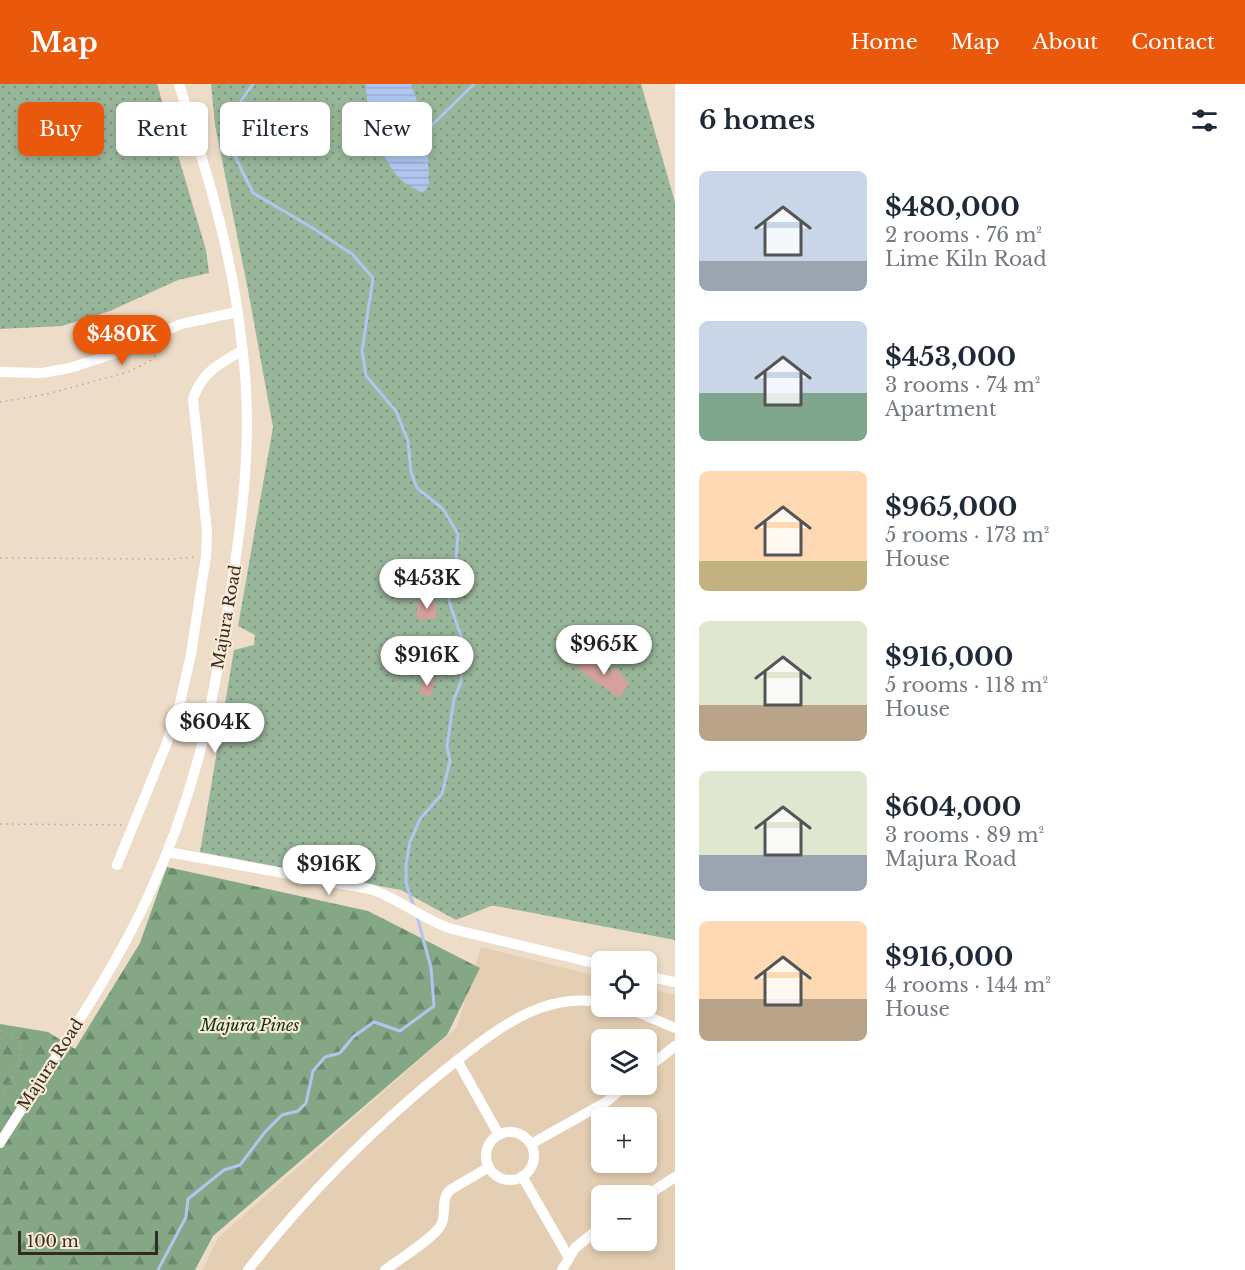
<!DOCTYPE html>
<meta charset="utf-8">
<style>
:root{--surface:#fff;--page:#f2f2f3;--text:#1f2937;--muted:#747a83;--accent:#ea580c}
body{margin:0;font-family:"Libre Baskerville",serif;background:var(--page);color:var(--text);height:100vh;display:flex;flex-direction:column;font-size:22px;white-space:nowrap}
*{box-sizing:border-box;margin:0}
p{font-size:20px;color:var(--muted)}
.icon{flex:none;width:33px;height:33px;fill:none;stroke:currentColor;stroke-width:2;stroke-linecap:round;stroke-linejoin:round}
.map{position:relative;flex:1;overflow:hidden}
.side{display:flex;flex-direction:column;background:var(--surface);width:570px}
.side>*{flex:none}
.hud{position:absolute;left:18px;top:18px;width:567px;height:54px;display:flex;gap:12px}
.buttons{position:absolute;left:591px;top:867px;display:grid;gap:12px}
.buttons a{display:grid;place-items:center;width:66px;height:66px;border-radius:9px;background:var(--surface);box-shadow:0 3px 9px #0003;font-size:30px}
.scale{position:absolute;left:18px;bottom:15px;width:140px;box-sizing:border-box;padding-left:6px;border:3px solid #322b24;border-top:0;font-size:16px;line-height:21px;white-space:nowrap;color:#322b24;-webkit-text-stroke:4px #fae9d4;paint-order:stroke}
.price{position:absolute;translate:-50% -51px;padding:0 14px;border-radius:21px;background:#fff;color:#222;font-size:20px;line-height:39px;filter:drop-shadow(0 2px 3px #0008)}
.price::after{content:'';position:absolute;left:50%;top:36px;width:18px;height:14px;margin-left:-9px;background:inherit;clip-path:polygon(0 0,100% 0,50% 100%)}
.price.current{background:var(--accent);color:#fff}
ul{padding:0;list-style:none}
li{display:flex;align-items:center;gap:18px;height:150px;padding:0 24px}
li span{display:grid;place-items:center;flex:none;width:168px;height:120px;border-radius:9px;color:#555}
li>.icon{margin-inline-start:auto}
span .icon{width:72px;height:72px;fill:#fffc;stroke-width:1}
li b{font-size:26px}
h2{display:flex;justify-content:space-between;align-items:center;height:72px;padding:0 24px;font-size:26px}
.chip{padding:0 21px;border-radius:9px;background:var(--surface);box-shadow:0 3px 9px #0003;font-size:21px;line-height:54px}
.chip.current{background:var(--accent);color:#fff}
header{display:flex;align-items:center;gap:36px;box-sizing:border-box;height:84px;padding:0 30px;background:var(--accent);color:#fff}
header strong{font-size:28px}
nav{display:flex;gap:33px;margin-inline-start:auto;font-size:21px}
main{display:flex;flex:1;min-height:0}
.map>svg:first-child{display:block}
.built{fill:#e5cfb4;fill-rule:evenodd}
.grass{fill:url(#grass-dots)}
.forest{fill:url(#forest-firs)}
.water{fill:url(#water-rules)}
.lines{fill:none;stroke-linecap:round;stroke-linejoin:round}
.stream{stroke:#b0c6f0;stroke-width:3}
.building{fill:#d6a19d}
.path{stroke:#b5a796;stroke-width:1.5;stroke-dasharray:1.5 4.5;stroke-linecap:butt}
.minor{stroke:#fff;stroke-width:10}
.labels{text-anchor:middle;stroke-width:4.5;stroke-linejoin:round;paint-order:stroke}
.street-label{font-size:16px;fill:#322b24;stroke:#fae9d4}
.park-label{font-size:16px;font-style:italic;fill:#093311;stroke:#fae9d4}
</style>
<header>
<strong>Map</strong>
<nav><a>Home</a><a>Map</a><a>About</a><a>Contact</a></nav>
</header>
<main>
<div class="map">
<svg width="675" height="1186" viewBox="0 0 675 1186">
<defs>
<pattern id="grass-dots" width="8" height="8" patternUnits="userSpaceOnUse" patternTransform="scale(1.5)"><rect width="8" height="8" fill="#98b69a"/><path d="M2 2h.1M6 6h.1" fill="none" stroke="#7d947d" stroke-width="1.8" stroke-linecap="round"/></pattern>
<pattern id="forest-firs" width="22" height="20" patternUnits="userSpaceOnUse" patternTransform="scale(1.5)"><rect width="22" height="20" fill="#84a885"/><path d="M5 1l3.5 6h-7zM16 11l3.5 6h-7z" fill="#6d896d"/></pattern>
<pattern id="water-rules" width="6" height="5" patternUnits="userSpaceOnUse" patternTransform="scale(1.5)"><rect width="6" height="5" fill="#b0c6f0"/><path d="M0 2.5h6" fill="none" stroke="#98aace"/></pattern>
</defs>
<rect width="100%" height="100%" fill="#eddcc7"/>
<path class="built" d="M481 863 601 893 602 922H646L647 904 675 911V1186H202L218 1154 457 943ZM602 956H646V1000H602ZM602 1034H646V1078H602ZM602 1112H646V1156H602Z"/>
<path class="grass" d="M0 0H157L206 166 209 189 178 196 110 227 62 242 0 245Z
M211 0H641L675 118V856L496 822H491L456 836 401 806 200 768 234 566 254 561 255 551 238 542 273 343 248 206 215 41Z"/>
<path class="forest" d="M167 783 368 827 480 884 447 951 213 1152 195 1186H0V940L48 948 75 965 140 859Z"/>
<path class="water" d="M366 0H411L427 46 429 100 423 109C415 105 405 100 399 94 379 72 366 28 366 0Z"/>
<g class="lines">
<path class="stream" d="M253 0 241 17 233 68 253 109 311 143 352 170 373 194 362 267 366 292 396 327 408 357 411 388 417 404 443 425 458 450 455 488 449 517 462 555 461 598 454 615 447 662 450 677 442 710 420 735 410 758 406 780V799L414 823
M427 46 474 0
M158 1186 186 1133 188 1115 224 1086 240 1081 265 1048 282 1031 298 1027 306 1019 313 987 325 973 340 969 353 953 374 938 400 947 434 922 431 884 417 832"/>
</g>
<path class="building" d="M436 517V534L417 535V518Z
M588 568 595 573 592 576 610 589 614 583 622 589 620 591 630 599 619 614 577 584Z
M423 594 435 596 431 612 420 610Z"/>
<g class="lines">
<path class="path" d="M0 318 47 310 128 288 150 277 155 272 157 263
M0 474 171 475 196 473
M399 603C391 639 388 661 426 676
M0 740 124 741
M0 947 15 952 20 956C24 980 12 995 0 1014"/>
<path class="minor" d="M0 288 42 289 70 284 119 268 181 240 237 228
M168 768 370 805C399 814 423 836 452 845L602 881
M117 781 166 661 180 619 191 570 206 472 207 448 193 315C202 288 219 280 243 266
M646 892 675 898
M623 922 675 944
M457 976 499 1051
M646 985 675 962
M486 1072a24 24 0 1 1 48 0a24 24 0 1 1-48 0Z
M0 1059C51 978 108 899 148 813 170 765 188 715 201 664 211 626 217 587 224 548 240 454 255 358 242 262 239 235 235 206 229 179 217 118 197 59 179 0
M531 1060 606 1018 628 1000
M522 1092 569 1174
M646 1112 675 1093
M248 1186C305 1113 368 1049 440 990 468 968 497 943 530 928 552 918 577 914 602 918
M385 1186C397 1177 435 1153 441 1141 447 1130 440 1116 450 1106L489 1083
M562 1186 575 1164 602 1142"/>
</g>
<g class="labels">
<g class="street-label">
<text transform="translate(226 533) rotate(-80)" y="6">Majura Road</text>
<text transform="translate(50 980) rotate(-57)" y="6">Majura Road</text>
</g>
<g class="park-label">
<text x="250" y="947">Majura Pines</text>
</g>
</g>
</svg>
<div class="buttons">
<a><svg class="icon" aria-label="locate" viewBox="0 0 24 24"><circle cx="12" cy="12" r="6"/><path d="M12 2v4M12 18v4M2 12h4M18 12h4"/></svg></a>
<a><svg class="icon" aria-label="layers" viewBox="0 0 24 24"><path d="M12 4l9 5-9 5-9-5zM3 14l9 5 9-5"/></svg></a>
<a>+</a>
<a>−</a>
</div>
<div class="scale">100 m</div>
<b class="price current" style="left:122px;top:282px">$480K</b>
<b class="price" style="left:427px;top:526px">$453K</b>
<b class="price" style="left:604px;top:592px">$965K</b>
<b class="price" style="left:427px;top:603px">$916K</b>
<b class="price" style="left:215px;top:670px">$604K</b>
<b class="price" style="left:329px;top:812px">$916K</b>
<div class="hud">
<a class="chip current">Buy</a>
<a class="chip">Rent</a>
<a class="chip">Filters</a>
<a class="chip">New</a>
</div>
</div>
<section class="side">
<h2>6 homes<svg class="icon" aria-label="filters" viewBox="0 0 24 24"><path d="M4 7h16M4 17h16"/><circle cx="9" cy="7" r="2"/><circle cx="15" cy="17" r="2"/></svg></h2>
<ul>
<li><span style="background:linear-gradient(#c9d6e8 75%,#9aa5b1 0)"><svg class="icon" aria-label="home" viewBox="0 0 24 24"><path d="M3 11l9-7 9 7M6 9v11h12V9"/></svg></span><div><b>$480,000</b><p>2 rooms · 76 m²</p><p>Lime Kiln Road</p></div></li>
<li><span style="background:linear-gradient(#c9d6e8 60%,#7fa58c 0)"><svg class="icon" aria-label="home" viewBox="0 0 24 24"><path d="M3 11l9-7 9 7M6 9v11h12V9"/></svg></span><div><b>$453,000</b><p>3 rooms · 74 m²</p><p>Apartment</p></div></li>
<li><span style="background:linear-gradient(#ffd9b3 75%,#c2b280 0)"><svg class="icon" aria-label="home" viewBox="0 0 24 24"><path d="M3 11l9-7 9 7M6 9v11h12V9"/></svg></span><div><b>$965,000</b><p>5 rooms · 173 m²</p><p>House</p></div></li>
<li><span style="background:linear-gradient(#dfe7d0 70%,#b9a48a 0)"><svg class="icon" aria-label="home" viewBox="0 0 24 24"><path d="M3 11l9-7 9 7M6 9v11h12V9"/></svg></span><div><b>$916,000</b><p>5 rooms · 118 m²</p><p>House</p></div></li>
<li><span style="background:linear-gradient(#dfe7d0 70%,#9aa5b1 0)"><svg class="icon" aria-label="home" viewBox="0 0 24 24"><path d="M3 11l9-7 9 7M6 9v11h12V9"/></svg></span><div><b>$604,000</b><p>3 rooms · 89 m²</p><p>Majura Road</p></div></li>
<li><span style="background:linear-gradient(#ffd9b3 65%,#b9a48a 0)"><svg class="icon" aria-label="home" viewBox="0 0 24 24"><path d="M3 11l9-7 9 7M6 9v11h12V9"/></svg></span><div><b>$916,000</b><p>4 rooms · 144 m²</p><p>House</p></div></li>
</ul>
</section>
</main>
